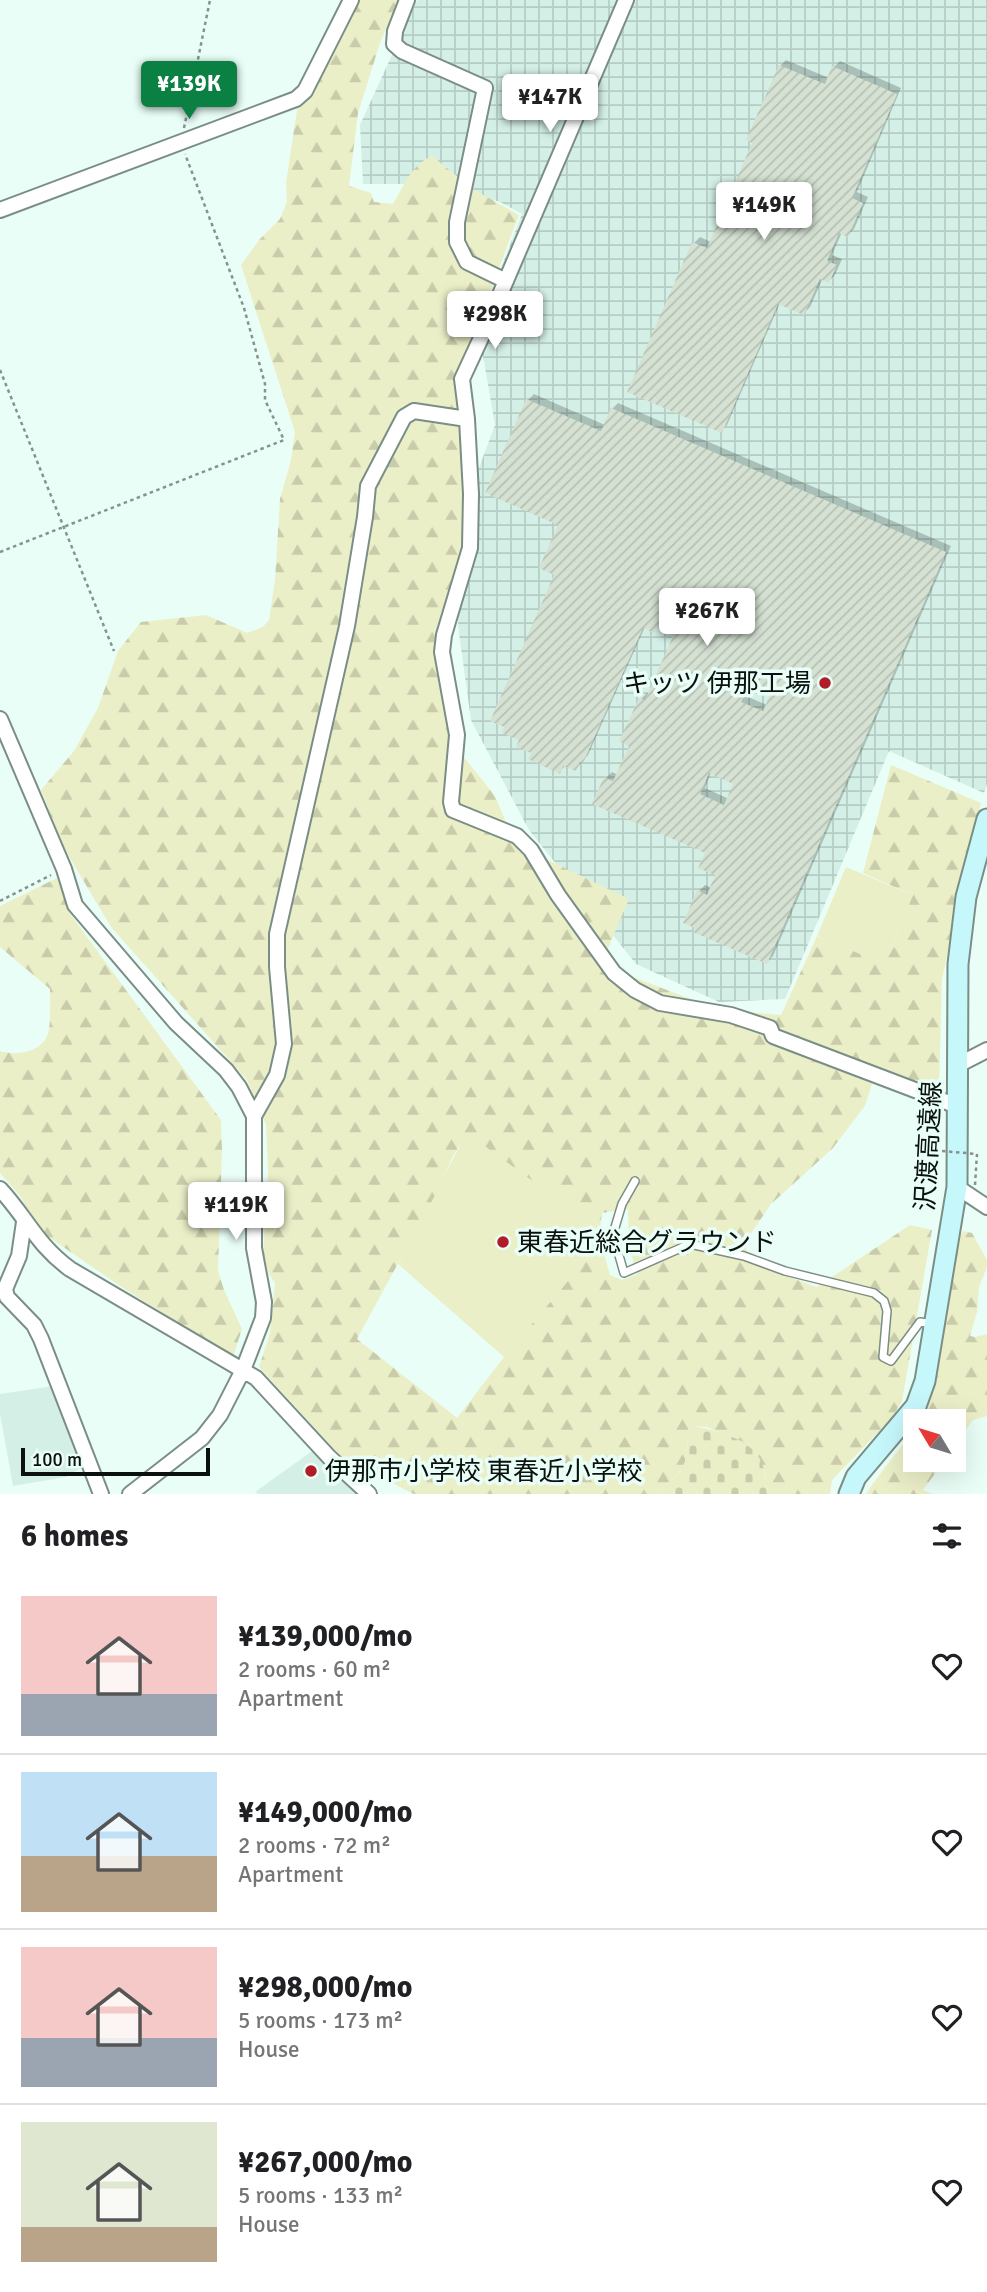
<!DOCTYPE html>
<meta charset="utf-8">
<style>
:root{--surface:#fff;--page:#f6f6f6;--text:#202124;--muted:#757577;--line:#e0e0e0;--accent:#0b8043}
body{margin:0;font-family:Signika,"Noto Sans JP",sans-serif;background:var(--page);color:var(--text);height:100vh;display:flex;flex-direction:column;font-size:26px;white-space:nowrap}
*{box-sizing:border-box;margin:0}
p{font-size:23px;color:var(--muted)}
.icon{flex:none;width:38px;height:38px;fill:none;stroke:currentColor;stroke-width:2;stroke-linecap:round;stroke-linejoin:round}
.map{position:relative;height:1494px;overflow:hidden}
.drawer{display:flex;flex-direction:column;background:var(--surface);flex:1}
.drawer>*{flex:none}
.needle{width:46px;rotate:308deg}
.tools{position:absolute;left:903px;top:1409px;display:grid;gap:14px}
.tools a{display:grid;place-items:center;width:63px;height:63px;border-radius:0px;background:var(--surface);box-shadow:0 7px 28px #0002;font-size:35px}
.scale{position:absolute;left:21px;bottom:18px;width:189px;box-sizing:border-box;padding-left:7px;border:4px solid #0a110e;border-top:0;font-size:19px;line-height:24px;white-space:nowrap;color:#0a110e;-webkit-text-stroke:5px #e9fef6;paint-order:stroke}
.price{position:absolute;translate:-50% -60px;padding:0 16px;border-radius:7px;background:#fff;color:#222;font-size:23px;line-height:46px;filter:drop-shadow(0 2px 4px #0008)}
.price::after{content:'';position:absolute;left:50%;top:42px;width:21px;height:16px;margin-left:-10px;background:inherit;clip-path:polygon(0 0,100% 0,50% 100%)}
.price.selected{background:var(--accent);color:#fff}
ul{padding:0;list-style:none}
li{display:flex;align-items:center;gap:21px;height:175px;padding:0 21px}
li+li{border-top:2px solid var(--line)}
li span{display:grid;place-items:center;flex:none;width:196px;height:140px;border-radius:0px;color:#555}
li>.icon{margin-inline-start:auto}
span .icon{width:84px;height:84px;fill:#fffc;stroke-width:1}
li b{font-size:30px}
h2{display:flex;justify-content:space-between;align-items:center;height:84px;padding:0 21px;font-size:30px}
.map>svg:first-child{display:block}
.built{fill:#d4f0e6}
.industrial{fill:url(#industrial-grid)}
.grass{fill:#ebefc8}
.forest{fill:url(#forest-firs);fill-rule:evenodd}
.cemetery{fill:url(#cemetery-stones)}
.shadow{fill:#0003;fill-rule:evenodd}
.building{fill:url(#building-hatch);fill-rule:evenodd}
.lines{fill:none;stroke-linecap:round;stroke-linejoin:round}
.lane-casing{stroke:#7b8e86;stroke-width:10}
.street-casing{stroke:#7b8e86;stroke-width:18}
.secondary-casing{stroke:#7b8e86;stroke-width:23}
.path{stroke:#85938d;stroke-width:2.5;stroke-dasharray:3.5 3.5;stroke-linecap:butt}
.lane{stroke:#fff;stroke-width:7}
.street{stroke:#fff;stroke-width:14}
.secondary{stroke:#c6f8fb;stroke-width:19}
.path-bridge{stroke:#85938d;stroke-width:2.5;stroke-dasharray:3.5 3.5;stroke-linecap:butt}
.poi-dot{fill:#b01d29;stroke:#e9fef6;stroke-width:2.5}
.labels{text-anchor:middle;stroke-width:7;stroke-linejoin:round;paint-order:stroke}
.poi-label{font-size:26px;fill:#0a110e;stroke:#e9fef6;text-anchor:start}
.street-label{font-size:26px;fill:#0a110e;stroke:#e9fef6}
</style>
<div class="map">
<svg width="987" height="1494" viewBox="0 0 987 1494">
<defs>
<pattern id="industrial-grid" width="8" height="8" patternUnits="userSpaceOnUse" patternTransform="scale(1.75)"><rect width="8" height="8" fill="#d4f0e6"/><path d="M0 4h8M4 0v8" fill="none" stroke="#b5cdc4"/></pattern>
<pattern id="forest-firs" width="22" height="20" patternUnits="userSpaceOnUse" patternTransform="scale(1.75)"><rect width="22" height="20" fill="#ebefc8"/><path d="M5 1l3.5 6h-7zM16 11l3.5 6h-7z" fill="#c8ccab"/></pattern>
<pattern id="cemetery-stones" width="16" height="16" patternUnits="userSpaceOnUse" patternTransform="scale(1.75)"><rect width="16" height="16" fill="#ebefc8"/><path d="M2 7V4a2 2 0 0 1 4 0v3zM10 15v-3a2 2 0 0 1 4 0v3z" fill="#c8ccab"/></pattern>
<pattern id="building-hatch" width="6" height="6" patternUnits="userSpaceOnUse" patternTransform="scale(1.75)"><rect width="6" height="6" fill="#d5e2d3"/><path d="M-1 1l2-2M0 6l6-6M5 7l2-2" fill="none" stroke="#b6c1b4"/></pattern>
</defs>
<rect width="100%" height="100%" fill="#e9fef6"/>
<path class="built" d="M53 1386 84 1466 66 1477 13 1486 0 1414V1394Z
M315 1449 363 1494H259L255 1492Z"/>
<path class="industrial" d="M417 0H987V784L984 793 889 751 785 999 719 1002 636 964 529 830 471 720 458 626 462 513 495 425 478 327 522 214 500 202 439 184H363L360 125Z"/>
<path class="grass" d="M846 867 913 895 884 964 817 936Z
M467 1132 590 1223 596 1236 595 1249 504 1357 398 1264Z"/>
<path class="forest" d="M342 0H398L380 43 358 113 349 186 371 193 374 202 393 204C403 187 412 164 432 156L473 189 519 215 457 379 466 489 465 543 451 597V741L495 796 515 844 629 899 601 965 717 1009 781 1015 817 936 884 964 913 895 863 873 891 765 981 803 942 979 939 1092 877 1067 865 1106 832 1149 771 1204 748 1238 745 1261 817 1287 910 1225 932 1230 902 1401 891 1419 832 1480 830 1494H767L765 1471 743 1442 707 1427 688 1426C688 1451 689 1474 663 1485L660 1494H414L342 1458 259 1367 270 1333 275 1283 269 1274 263 1256 268 1172 266 1125 247 1080 111 927 64 848 41 790 74 751 98 708 118 651 141 622 206 615 247 633 263 627 269 620 275 580 280 499 291 460 295 432 241 265 259 240 280 219 287 202 286 183 297 110 318 47ZM467 1133 590 1223 596 1236 595 1249 504 1357 457 1418 357 1339 439 1188 452 1158ZM628 1209 629 1247 637 1274 622 1280 610 1275 599 1236 602 1213Z
M57 878 71 915 221 1120 222 1150 218 1271 224 1290 242 1329 233 1357 120 1286 43 1233 20 1196 0 1173V1051C16 1056 41 1053 48 1034 51 1023 50 1001 50 989L0 947V906Z
M963 1231 972 1233 987 1260V1267L979 1287 977 1312 970 1336 975 1337 987 1334V1416L973 1420 954 1447V1421H918L929 1403 956 1244Z
M915 1426V1460H945L923 1490 933 1494H866C881 1470 901 1450 915 1426Z"/>
<path class="cemetery" d="M688 1426C708 1427 747 1438 758 1456 766 1468 766 1480 767 1494H660L663 1485C689 1474 688 1451 688 1426Z"/>
<path class="shadow" d="M786 60 829 78 834 67 840 61 901 88 857 192 868 197 854 229 848 235 842 232 832 255 842 259 835 275 829 281 823 278 810 307 804 313 780 303 727 425 721 431 694 243 700 237 711 242 755 142 780 66Z
M534 394 605 425 612 409 618 403 951 546 773 956 767 962 699 891 705 885 712 888 718 874 707 852 606 778 612 772 618 775 631 745 641 699 647 693 650 694 675 636 657 627H645L588 755 576 769 566 765 560 771 533 752 507 726 556 574 561 524 528 400ZM753 679 775 689 767 705 746 696ZM711 773 736 783 729 799 705 788Z"/>
<path class="building" d="M779 65 825 84 832 66 897 94 852 198 863 203 848 237 839 233 827 261 837 265 829 283 820 279 804 315 778 304 722 433 627 392 692 242 707 248 752 143 746 140Z
M526 399 601 431 611 408 946 552 767 964 693 932 695 928 683 923 697 890 707 895 715 875 698 868 705 853 592 804 604 777 613 781 629 746 619 741 639 698 645 700 673 636 656 628 654 633 643 628 583 763 580 762 576 771 563 766 560 774 528 759 531 753 516 747 519 740 502 733 504 727 490 721 554 575 539 568 558 525 485 493ZM751 680 772 690 763 711 741 702ZM709 773 733 784 724 805 700 794Z"/>
<g class="lines">
<defs>
<path id="lane" d="M635 1181 622 1204 613 1234 624 1273 690 1244 744 1256 785 1271 874 1293 884 1301 887 1311 883 1357 891 1361 920 1322 933 1324"/>
<path id="street" d="M407 0 395 31 394 44 402 51 485 88 457 222V242L467 262 506 281
M626 0 487 325 462 379 467 419 471 494 470 548 444 635 442 652 457 735 451 802 453 810 517 836 531 850 558 895 614 973 635 990 660 1003 731 1015 770 1028 773 1036 957 1106
M0 210 296 99 305 91 351 0
M0 719 64 869 75 905 176 1023 226 1070 239 1087 254 1116V1248L264 1302 263 1318 243 1370 220 1415 202 1438 130 1494
M958 1065 987 1050
M254 1116 277 1075 284 1044 277 967V934L347 626 365 517 368 486 404 417 414 411 467 419
M957 1187 987 1207
M0 1189C27 1218 36 1244 70 1269L256 1378 329 1457 369 1494
M24 1222 19 1256 5 1289 7 1297 34 1325 41 1339 101 1494"/>
<path id="secondary" d="M849 1494 856 1477 916 1406 925 1381 957 1187 958 964 966 897 987 819"/>
</defs>
<use href="#lane" class="lane-casing"/>
<use href="#street" class="street-casing"/>
<use href="#secondary" class="secondary-casing"/>
<path class="path" d="M184 128 210 0
M0 370 114 651
M0 552 284 440 265 400V384L244 308 185 154
M0 901 51 875
M975 1185 977 1154"/>
<use href="#lane" class="lane"/>
<use href="#street" class="street"/>
<use href="#secondary" class="secondary"/>
<path class="path-bridge" d="M942 1151 977 1154"/>
</g>
<g class="poi-dot">
<circle cx="825" cy="683" r="7"/>
<circle cx="503" cy="1242" r="7"/>
<circle cx="311" cy="1471" r="7"/>
</g>
<g class="labels">
<g class="poi-label">
<text x="811" y="692" text-anchor="end">キッツ 伊那工場</text>
<text x="517" y="1251">東春近総合グラウンド</text>
<text x="325" y="1480">伊那市小学校 東春近小学校</text>
</g>
<g class="street-label">
<text transform="translate(928 1146) rotate(-87)" y="9">沢渡高遠線</text>
</g>
</g>
</svg>
<div class="tools">
<a><svg class="needle" viewBox="-14 -14 28 28"><path d="M0-13l5 13h-10z" fill="#e53935"/><path d="M0 13l5-13h-10z" fill="#757577"/></svg></a>
</div>
<div class="scale">100 m</div>
<b class="price selected" style="left:189px;top:121px">¥139K</b>
<b class="price" style="left:550px;top:134px">¥147K</b>
<b class="price" style="left:764px;top:242px">¥149K</b>
<b class="price" style="left:495px;top:351px">¥298K</b>
<b class="price" style="left:707px;top:648px">¥267K</b>
<b class="price" style="left:236px;top:1242px">¥119K</b>
</div>
<section class="drawer">
<h2>6 homes<svg class="icon" aria-label="filters" viewBox="0 0 24 24"><path d="M4 7h16M4 17h16"/><circle cx="9" cy="7" r="2"/><circle cx="15" cy="17" r="2"/></svg></h2>
<ul>
<li><span style="background:linear-gradient(#f6c9c9 70%,#9aa5b1 0)"><svg class="icon" aria-label="home" viewBox="0 0 24 24"><path d="M3 11l9-7 9 7M6 9v11h12V9"/></svg></span><div><b>¥139,000/mo</b><p>2 rooms · 60 m²</p><p>Apartment</p></div><svg class="icon" aria-label="heart" viewBox="0 0 24 24"><path d="M12 20l-8-8c-3-5 5-10 8-4 3-6 11-1 8 4z"/></svg></li>
<li><span style="background:linear-gradient(#bfe0f5 60%,#b9a48a 0)"><svg class="icon" aria-label="home" viewBox="0 0 24 24"><path d="M3 11l9-7 9 7M6 9v11h12V9"/></svg></span><div><b>¥149,000/mo</b><p>2 rooms · 72 m²</p><p>Apartment</p></div><svg class="icon" aria-label="heart" viewBox="0 0 24 24"><path d="M12 20l-8-8c-3-5 5-10 8-4 3-6 11-1 8 4z"/></svg></li>
<li><span style="background:linear-gradient(#f6c9c9 65%,#9aa5b1 0)"><svg class="icon" aria-label="home" viewBox="0 0 24 24"><path d="M3 11l9-7 9 7M6 9v11h12V9"/></svg></span><div><b>¥298,000/mo</b><p>5 rooms · 173 m²</p><p>House</p></div><svg class="icon" aria-label="heart" viewBox="0 0 24 24"><path d="M12 20l-8-8c-3-5 5-10 8-4 3-6 11-1 8 4z"/></svg></li>
<li><span style="background:linear-gradient(#dfe7d0 75%,#b9a48a 0)"><svg class="icon" aria-label="home" viewBox="0 0 24 24"><path d="M3 11l9-7 9 7M6 9v11h12V9"/></svg></span><div><b>¥267,000/mo</b><p>5 rooms · 133 m²</p><p>House</p></div><svg class="icon" aria-label="heart" viewBox="0 0 24 24"><path d="M12 20l-8-8c-3-5 5-10 8-4 3-6 11-1 8 4z"/></svg></li>
</ul>
</section>
